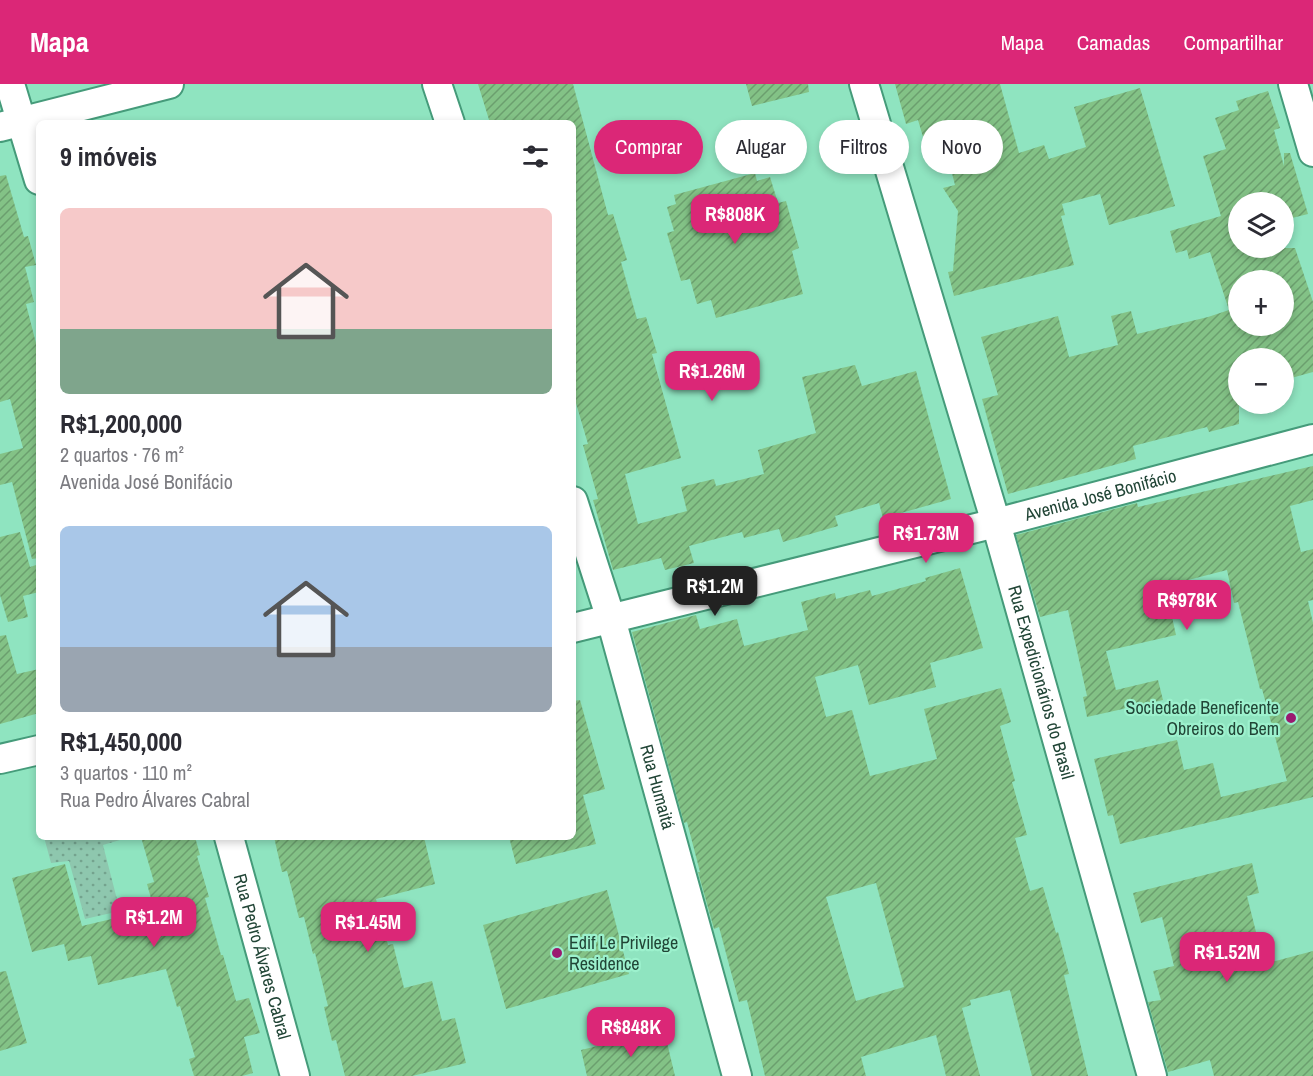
<!DOCTYPE html>
<html lang="pt">
<meta charset="utf-8">
<style>
:root{--surface:#fff;--page:#f2f2f3;--text:#2b2b33;--muted:#7c7c81;--accent:#db2777}
body{margin:0;font-family:"Archivo Narrow",sans-serif;background:var(--page);color:var(--text);height:100vh;display:flex;flex-direction:column;font-size:22px;white-space:nowrap}
*{box-sizing:border-box;margin:0}
p{font-size:20px;color:var(--muted)}
.icon{flex:none;width:33px;height:33px;fill:none;stroke:currentColor;stroke-width:2;stroke-linecap:round;stroke-linejoin:round}
.map{position:relative;flex:1;overflow:hidden}
.panel{position:absolute;left:36px;top:36px;width:540px;height:720px;display:flex;flex-direction:column;background:var(--surface);border-radius:9px;box-shadow:0 3px 9px #0003}
.panel>*{flex:none}
.guide{position:absolute;left:594px;top:36px;width:570px;height:54px;display:flex;gap:12px}
.buttons{position:absolute;left:1228px;top:108px;display:grid;gap:12px}
.buttons a{display:grid;place-items:center;width:66px;height:66px;border-radius:50%;background:var(--surface);box-shadow:0 3px 9px #0003;font-size:30px}
.price{position:absolute;translate:-50% -51px;padding:0 14px;border-radius:12px;background:var(--accent);color:#fff;font-size:20px;line-height:39px;filter:drop-shadow(0 2px 3px #0008)}
.price::after{content:'';position:absolute;left:50%;top:36px;width:18px;height:14px;margin-left:-9px;background:inherit;clip-path:polygon(0 0,100% 0,50% 100%)}
.price.active{background:#222;color:#fff}
ul{padding:0;list-style:none}
li{display:grid;align-content:center;gap:12px;height:318px;padding:0 24px}
li span{display:grid;place-items:center;height:186px;border-radius:9px;color:#555}
li>.icon{margin-inline-start:auto}
span .icon{width:108px;height:108px;fill:#fffc;stroke-width:1}
li b{font-size:26px}
h2{display:flex;justify-content:space-between;align-items:center;height:72px;padding:0 24px;font-size:26px}
.tag{padding:0 21px;border-radius:27px;background:var(--surface);box-shadow:0 3px 9px #0003;font-size:21px;line-height:54px}
.tag.active{background:var(--accent);color:#fff}
header{display:flex;align-items:center;gap:36px;box-sizing:border-box;height:84px;padding:0 30px;background:var(--accent);color:#fff}
header strong{font-size:28px}
nav{display:flex;gap:33px;margin-inline-start:auto;font-size:21px}
.map>svg:first-child{display:block}
.grass{fill:url(#grass-dots)}
.building{fill:url(#building-hatch);fill-rule:evenodd}
.lines{fill:none;stroke-linecap:round;stroke-linejoin:round}
.minor-casing{stroke:#459b7a;stroke-width:32}
.minor{stroke:#fff;stroke-width:28}
.poi-dot{fill:#9a1a70;stroke:#9cf1cd;stroke-width:2}
.labels{text-anchor:middle;stroke-width:4.5;stroke-linejoin:round;paint-order:stroke}
.street-label{font-size:18px;fill:#214536;stroke:#9cf1cd}
.poi-label{font-size:18px;fill:#214536;stroke:#9cf1cd;text-anchor:end}
</style>
<header>
<strong>Mapa</strong>
<nav><a>Mapa</a><a>Camadas</a><a>Compartilhar</a></nav>
</header>
<div class="map">
<svg width="1313" height="992" viewBox="0 0 1313 992">
<defs>
<pattern id="grass-dots" width="8" height="8" patternUnits="userSpaceOnUse" patternTransform="scale(1.5)"><rect width="8" height="8" fill="#8ec7ae"/><path d="M2 2h.1M6 6h.1" fill="none" stroke="#74a38e" stroke-width="1.8" stroke-linecap="round"/></pattern>
<pattern id="building-hatch" width="6" height="6" patternUnits="userSpaceOnUse" patternTransform="scale(1.5)"><rect width="6" height="6" fill="#83c286"/><path d="M-1 1l2-2M0 6l6-6M5 7l2-2" fill="none" stroke="#6b9f6e"/></pattern>
</defs>
<rect width="100%" height="100%" fill="#8fe4c0"/>
<path class="grass" d="M44 753H130L103 761 120 827 85 835 69 777 51 779Z"/>
<path class="building" d="M478 0H573L608 131 613 130 627 176 621 178 637 235 646 233 657 269 652 270 681 374 625 390 638 440 687 427 681 403 714 395 716 402 764 390 758 366 816 349 802 293 855 281 862 302 916 287 951 415 883 434 879 419 835 432 838 442 783 458 779 445 744 454 742 448 689 462 694 479 665 486 661 474 613 486 593 416 598 415 583 361 588 360 573 309V39H490Z
M746 0H808L809 8 752 22Z
M895 0H1000L1019 69 1044 61 1049 75 1086 63 1074 23 1140 4 1175 122 1109 141 1100 110 1062 120 1065 131 1061 132 1074 181 954 212 948 188 953 187 958 127 943 104 955 101 944 58 926 63 918 36 906 40Z
M1268 7 1280 44 1274 46 1284 82V69H1290L1308 130 1284 136V118H1239V164H1295L1313 218V288L1284 296V274H1239V340L1209 348 1207 343 1133 362 1136 375 1008 410 982 315 998 311 981 253 1058 232 1069 273 1118 261 1111 232 1131 227 1137 250 1208 233 1229 226 1210 168 1189 175 1187 166 1176 169 1170 147 1221 132 1203 72 1226 65 1215 34 1239 26 1236 17ZM1239 196H1284V242H1239Z
M755 89 757 97 770 93 778 119 786 117 799 164 792 167 803 210 716 234 711 216 697 220 690 195 681 197 667 149 674 147 667 123 676 120 674 111Z
M6 91 24 153 28 152 36 181 25 183 34 218 26 220 39 271V474L32 475 12 398 0 401V370L23 364 10 315 0 318V92Z
M1313 382V416L1290 422 1301 468 1313 465V516L1308 517 1313 539V713L1120 760 1113 731 1108 732 1094 675 1177 656 1184 686 1213 679 1221 713 1287 697 1262 605H1260L1238 518 1234 519 1227 486 1165 502 1176 551 1106 567 1116 606 1158 596 1163 616 1087 633 1083 613 1087 612 1068 526 1040 533 1016 451 1137 419 1138 423Z
M20 448 30 483 39 480V508L23 512 28 533 8 538 0 511V453Z
M960 484 983 564 930 579 936 603 869 621 858 581 815 593 826 633 852 626 870 692 937 675 924 625 1001 604 1011 638 1000 642 1015 697 1012 698 1027 751 1015 754 1030 807 1043 803 1056 849 1058 848 1069 890 1064 891 1088 992H1032L1010 906 970 916 971 921 962 924 980 992H946L936 951 861 973 866 992H765L747 916 739 918 719 843 714 845 698 788H700L687 738 684 739 632 548 696 531 700 545 737 535 744 562 808 546 801 518 835 509 836 515 870 506 872 512 926 497 925 494ZM876 799 904 903 856 917 826 813Z
M6 551 17 590 39 585V629L0 640V552Z
M580 616 605 705 583 711 596 760 516 780 509 753H573V617Z
M141 753H195L200 771 197 772 209 813 205 814 221 871H223L236 917 249 914 260 949 244 953 253 989 242 992H194L189 975 195 973 180 922 177 923 166 885 98 901 91 872 68 877 64 860 32 868 12 794 65 780 82 842 154 825 147 800 154 798Z
M274 753H424L435 800 376 815 388 861 393 860 404 904 432 897 442 937 455 934 466 979 412 992H345L336 956 332 957 324 923 328 922 315 869 313 870 304 833 299 834 287 787 282 788Z
M1252 779 1259 809 1247 812 1264 880 1313 867V992H1214L1210 976 1168 988 1148 918 1161 916 1153 887 1174 882 1162 833 1141 839 1133 809Z
M607 806 629 890 506 925 483 841Z
M6 887 27 959 0 967V888Z
M664 946 675 992H587L581 966Z"/>
<g class="lines">
<defs>
<g id="minor">
<path d="M10 0 39 96"/>
<path d="M437 0 450 39"/>
<path id="s1" d="M864 0 996 439 1152 992"/>
<path d="M1293 0 1313 68"/>
<path d="M0 43 169 0"/>
<path id="s2" d="M573 417 611 535 737 992"/>
<path id="s3" d="M573 544 996 439 1313 355"/>
<path d="M0 675 39 666"/>
<path id="s4" d="M229 753 295 992"/>
</g>
</defs>
<use href="#minor" class="minor-casing"/>
<use href="#minor" class="minor"/>
</g>
<g class="poi-dot">
<circle cx="1291" cy="634" r="6"/>
<circle cx="557" cy="869" r="6"/>
</g>
<g class="labels">
<g class="street-label">
<text dy="6" stroke="none"><textPath href="#s3" startOffset="544">Avenida José Bonifácio</textPath></text>
<text dy="6" stroke="none"><textPath href="#s1" startOffset="624">Rua Expedicionários do Brasil</textPath></text>
<text dy="6" stroke="none"><textPath href="#s2" startOffset="298">Rua Humaitá</textPath></text>
<text dy="6" stroke="none"><textPath href="#s4" startOffset="124">Rua Pedro Álvares Cabral</textPath></text>
</g>
<g class="poi-label">
<text x="1279" y="630">Sociedade Beneficente<tspan x="1279" dy="21">Obreiros do Bem</tspan></text>
<text x="569" y="865" text-anchor="start">Edif Le Privilege<tspan x="569" dy="21">Residence</tspan></text>
</g>
</g>
</svg>
<div class="buttons">
<a><svg class="icon" aria-label="layers" viewBox="0 0 24 24"><path d="M12 4l9 5-9 5-9-5zM3 14l9 5 9-5"/></svg></a>
<a>+</a>
<a>−</a>
</div>
<b class="price" style="left:735px;top:161px">R$808K</b>
<b class="price" style="left:712px;top:318px">R$1.26M</b>
<b class="price" style="left:926px;top:480px">R$1.73M</b>
<b class="price active" style="left:715px;top:533px">R$1.2M</b>
<b class="price" style="left:1187px;top:547px">R$978K</b>
<b class="price" style="left:154px;top:864px">R$1.2M</b>
<b class="price" style="left:368px;top:869px">R$1.45M</b>
<b class="price" style="left:1227px;top:899px">R$1.52M</b>
<b class="price" style="left:631px;top:974px">R$848K</b>
<div class="guide">
<a class="tag active">Comprar</a>
<a class="tag">Alugar</a>
<a class="tag">Filtros</a>
<a class="tag">Novo</a>
</div>
<section class="panel">
<h2>9 imóveis<svg class="icon" aria-label="filters" viewBox="0 0 24 24"><path d="M4 7h16M4 17h16"/><circle cx="9" cy="7" r="2"/><circle cx="15" cy="17" r="2"/></svg></h2>
<ul>
<li><span style="background:linear-gradient(#f6c9c9 65%,#7fa58c 0)"><svg class="icon" aria-label="home" viewBox="0 0 24 24"><path d="M3 11l9-7 9 7M6 9v11h12V9"/></svg></span><div><b>R$1,200,000</b><p>2 quartos · 76 m²</p><p>Avenida José Bonifácio</p></div></li>
<li><span style="background:linear-gradient(#a9c7e8 65%,#9aa5b1 0)"><svg class="icon" aria-label="home" viewBox="0 0 24 24"><path d="M3 11l9-7 9 7M6 9v11h12V9"/></svg></span><div><b>R$1,450,000</b><p>3 quartos · 110 m²</p><p>Rua Pedro Álvares Cabral</p></div></li>
</ul>
</section>
</div>
